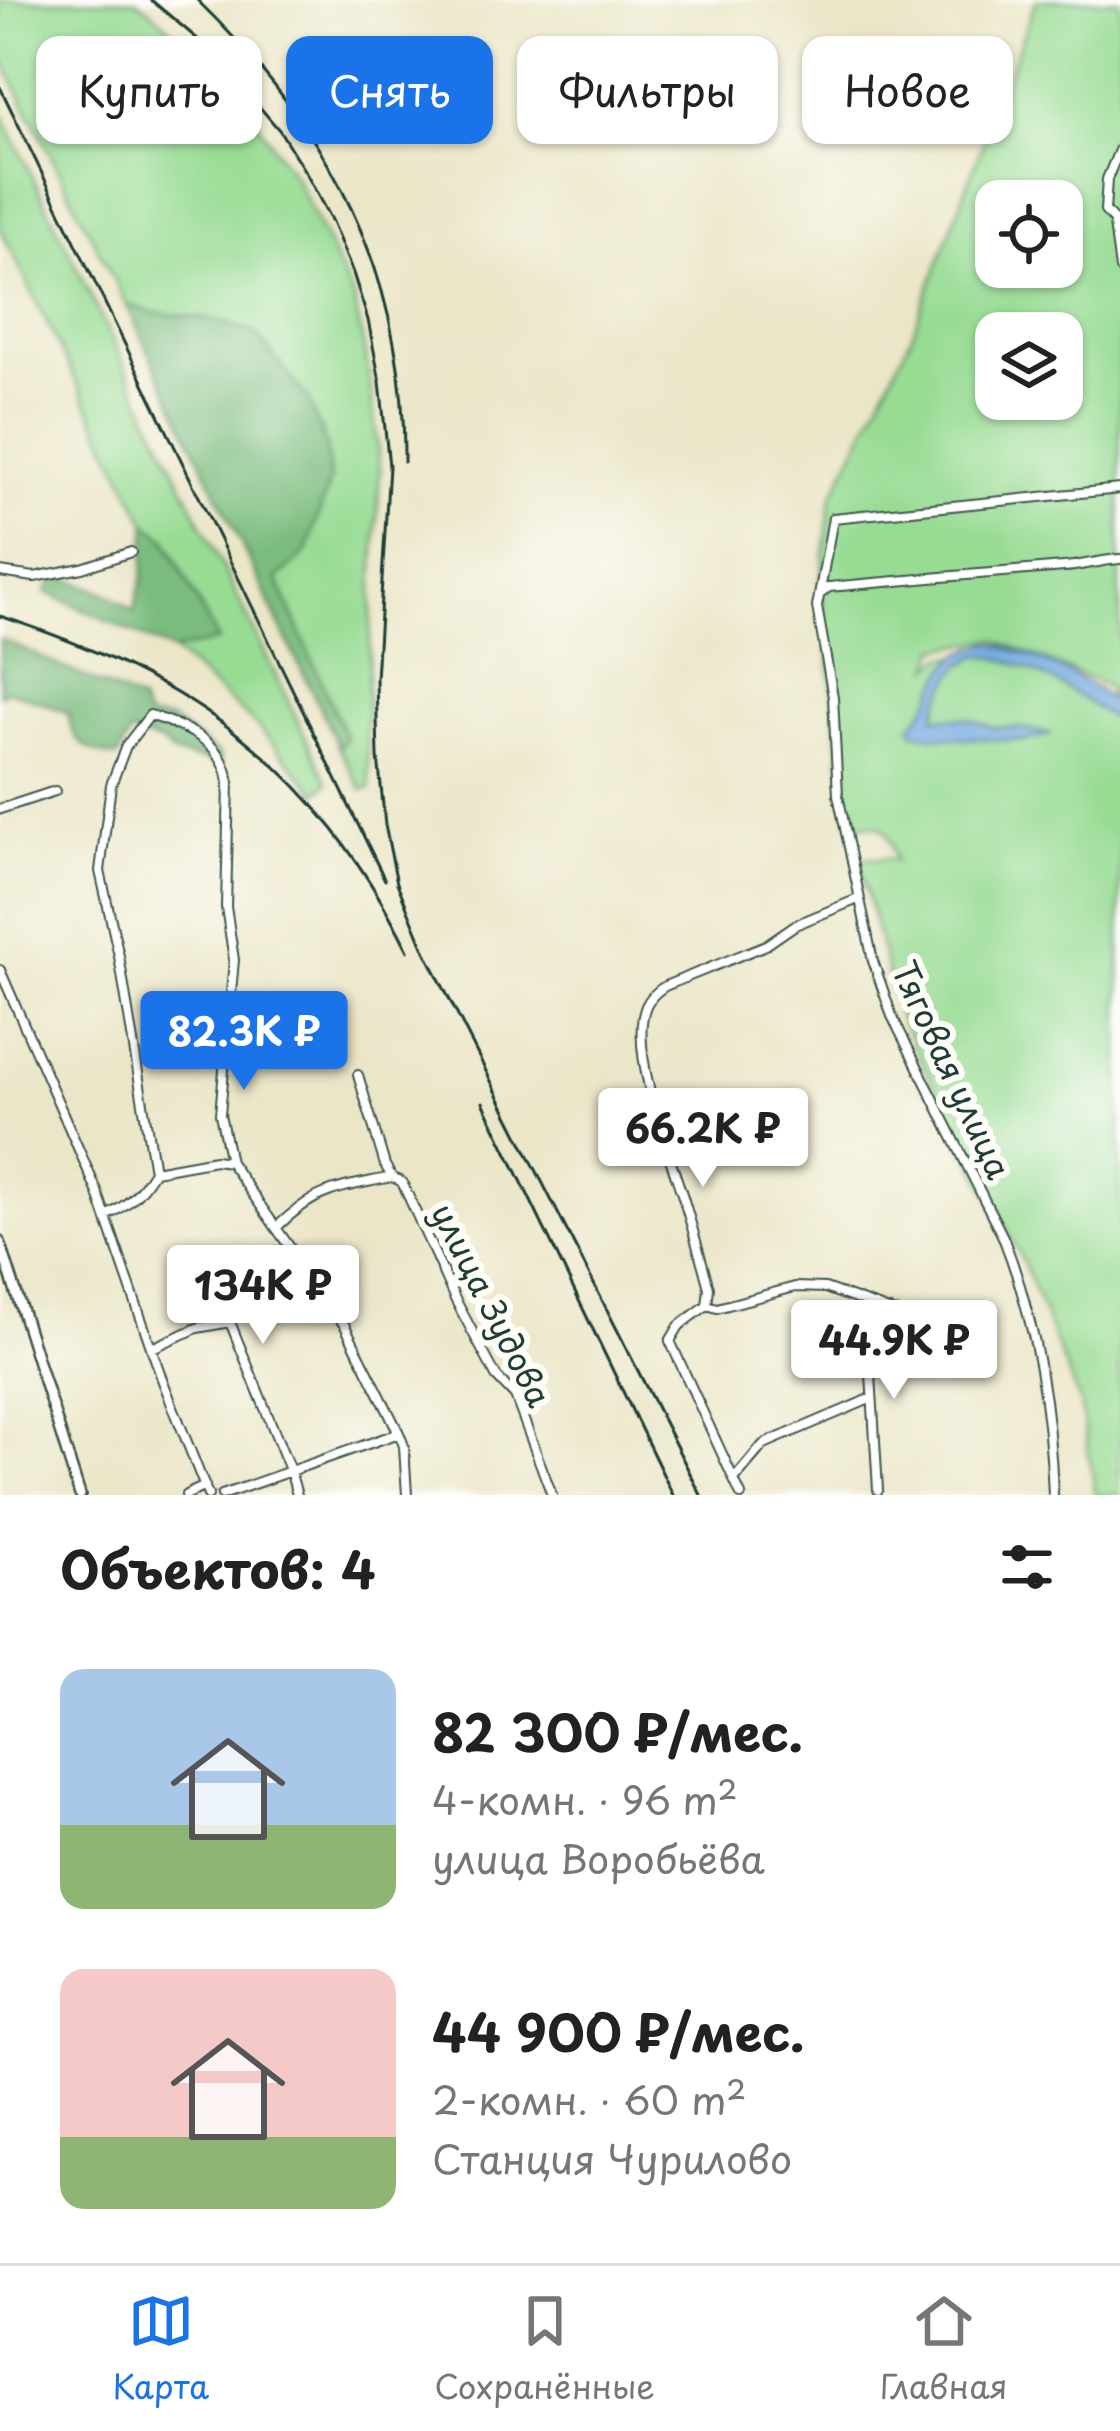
<!DOCTYPE html>
<html lang="ru">
<meta charset="utf-8">
<style>
:root{--surface:#fff;--page:#f2f2f2;--text:#222;--muted:#767676;--line:#e0e0e0;--accent:#1a73e8}
body{margin:0;font-family:"Playpen Sans",sans-serif;background:var(--page);color:var(--text);height:100vh;display:flex;flex-direction:column;font-size:45px;white-space:nowrap}
*{box-sizing:border-box;margin:0}
p{font-size:39px;color:var(--muted)}
.icon{flex:none;width:66px;height:66px;fill:none;stroke:currentColor;stroke-width:2;stroke-linecap:round;stroke-linejoin:round}
.map{position:relative;height:1495px;overflow:hidden}
.details{display:flex;flex-direction:column;background:var(--surface);flex:1}
.details>*{flex:none}
.guide{position:absolute;left:36px;top:36px;width:1050px;height:108px;display:flex;gap:24px}
.tools{position:absolute;left:975px;top:180px;display:grid;gap:24px}
.tools a{display:grid;place-items:center;width:108px;height:108px;border-radius:24px;background:var(--surface);box-shadow:0 3px 9px #0004;font-size:60px}
.price{position:absolute;translate:-50% -102px;padding:0 27px;border-radius:12px;background:#fff;color:#222;font-size:39px;line-height:78px;filter:drop-shadow(0 3px 6px #0008)}
.price::after{content:'';position:absolute;left:50%;top:72px;width:36px;height:27px;margin-left:-18px;background:inherit;clip-path:polygon(0 0,100% 0,50% 100%)}
.price.current{background:var(--accent);color:#fff}
ul{padding:0;list-style:none}
li{display:flex;align-items:center;gap:36px;height:300px;padding:0 60px}
li span{display:grid;place-items:center;flex:none;width:336px;height:240px;border-radius:24px;color:#555}
li>.icon{margin-inline-start:auto}
span .icon{width:144px;height:144px;fill:#fffc;stroke-width:1}
li b{font-size:51px}
h2{display:flex;justify-content:space-between;align-items:center;height:144px;padding:0 60px;font-size:51px}
.tag{padding:0 42px;border-radius:24px;background:var(--surface);box-shadow:0 3px 9px #0004;font-size:42px;line-height:108px}
.tag.current{background:var(--accent);color:#fff}
.tab-bar{display:flex;justify-content:space-around;align-items:center;height:168px;border-top:3px solid var(--line);background:var(--surface);font-size:33px;color:var(--muted)}
.tab-bar a{display:grid;justify-items:center;gap:6px}
.tab-bar .current{color:var(--accent)}
.map>svg:first-child{display:block}
.green{fill:#98dc94;stroke:#5c8c64;stroke-width:3;fill-rule:evenodd}
.forest{fill:#7abc7e;stroke:#4c7c59;stroke-width:3}
.water{fill:#76abe3;stroke:#4a748c;stroke-width:3}
.lines{fill:none;stroke-linecap:round;stroke-linejoin:round}
.minor-casing{stroke:#3e564a;stroke-width:12}
.tertiary-casing{stroke:#3e564a;stroke-width:14}
.minor{stroke:#fff;stroke-width:8}
.tertiary{stroke:#fff;stroke-width:9}
.rail{stroke:#1f3d34;stroke-width:3}
.labels{text-anchor:middle;stroke-width:12;stroke-linejoin:round;paint-order:stroke}
.street-label{font-size:33px;fill:#1f3d34;stroke:#fdfcf7}
</style>
<div class="map">
<svg width="1120" height="1495" viewBox="0 0 1120 1495">
<rect width="100%" height="100%" fill="#fdfcf7"/>
<filter id="ink" filterUnits="userSpaceOnUse"><feTurbulence type="fractalNoise" baseFrequency=".00833" numOctaves="2"/><feDisplacementMap in="SourceGraphic" scale="24" xChannelSelector="R" yChannelSelector="G"/><feConvolveMatrix kernelMatrix="1 2 1 2 8 2 1 2 1" color-interpolation-filters="sRGB"/></filter>
<filter id="wash" filterUnits="userSpaceOnUse"><feTurbulence type="fractalNoise" baseFrequency=".004" numOctaves="4" result="noise"/><feDisplacementMap in="SourceGraphic" scale="48" xChannelSelector="R" yChannelSelector="G"/><feGaussianBlur stdDeviation="2.7" result="paint"/><feColorMatrix in="noise" values="0 0 0 0 0 0 0 0 0 0 0 0 0 0 0 0 0 1.4 0 .05"/><feComposite in="paint" operator="in"/></filter>
<g filter="url(#wash)">
<rect width="100%" height="100%" fill="#ebe6c8"/>
<path class="green" d="M0 0H136L150 10 235 89 297 181 354 299 369 374 380 470 368 674 366 730 370 788 362 790 339 748 346 738 277 579 306 553 330 480 220 321 150 312 126 304 0 55Z
M1036 0H1120V1495H1096L1080 1403 1021 1257 899 1017 858 858 890 859 896 861C888 829 886 821 851 826L844 791 823 599 819 594 831 499 911 337ZM996 201H1062V267H996ZM996 333H1062V399H996ZM994 639 1105 685 1116 696 1086 691 1037 667 986 652 944 657 931 667 938 648Z
M0 110 328 783 317 793 255 724 173 651 217 641 166 538 147 524 0 228Z"/>
<path class="forest" d="M126 304 150 312 220 321 255 333 308 399 326 445 330 480 306 553 277 579 346 739 339 748Z
M147 524 165 538 218 641 173 651 46 592 58 575 106 593 134 611 143 576Z
M0 639 140 702 147 718 170 720 219 755 221 764 173 754 162 743 131 733 117 757C90 754 69 741 69 713L9 690 0 695Z"/>
<path class="water" d="M992 643C1037 656 1084 677 1120 707V725C1080 696 1029 660 979 655 977 656 962 665 960 667 950 676 937 704 935 717L968 718 994 728H1021L1052 734 1024 741 931 736 914 732 911 726C946 692 932 653 992 643Z"/>
</g>
<g filter="url(#ink)">
<g class="lines">
<defs>
<path id="minor" d="M1119 220 1114 224 1120 269
M1115 222 1105 211 1107 179 1120 148
M0 572 34 577 82 568 131 552
M820 594 829 587C907 580 986 573 1064 567 1083 566 1101 560 1120 559
M0 809 55 791
M0 970 97 1191 162 1379 208 1495
M358 1075 385 1165 392 1177 402 1182 455 1299 496 1376 515 1396 552 1495
M154 1171 215 1160 230 1162
M106 1216C129 1205 140 1193 154 1171L119 956 100 871 111 785 126 746 150 715C185 727 224 741 229 782L226 907 234 960 220 1114 230 1162 345 1326 399 1433 404 1446 407 1495
M276 1228C318 1187 337 1189 392 1177
M707 1305 717 1308 795 1287 825 1288 886 1310 946 1327
M152 1348 197 1328 230 1322 290 1470 297 1495
M735 1478 763 1445 771 1441 872 1398
M878 1490 871 1374 930 1332 945 1327
M186 1495 205 1486
M222 1495 399 1433
M741 1495 670 1341 679 1326 707 1305 709 1288C701 1258 692 1227 683 1197 669 1155 628 1048 646 1006 650 997 657 991 665 986L766 945 795 925 858 899
M1053 1495C1050 1405 1036 1321 1003 1237L892 1016 873 961 838 795 833 697 817 607 833 518 1120 489"/>
<path id="tertiary" d="M0 1242 80 1495"/>
</defs>
<use href="#minor" class="minor-casing"/>
<use href="#tertiary" class="tertiary-casing"/>
<use href="#minor" class="minor"/>
<use href="#tertiary" class="tertiary"/>
<path class="rail" d="M151 0 213 52 280 131 307 175 332 222 353 273 368 320 380 382 389 466 376 679 378 757 385 825 397 883 425 951 701 1495
M197 0C330 129 406 273 404 462
M0 87 385 880
M0 616C192 679 317 766 408 951
M483 1102 673 1495"/>
</g>
</g>
<g class="labels">
<g class="street-label">
<text transform="translate(951 1070) rotate(65)" y="12">Тяговая улица</text>
<text transform="translate(491 1305) rotate(63)" y="12">улица Зудова</text>
</g>
</g>
</svg>
<div class="tools">
<a><svg class="icon" aria-label="locate" viewBox="0 0 24 24"><circle cx="12" cy="12" r="6"/><path d="M12 2v4M12 18v4M2 12h4M18 12h4"/></svg></a>
<a><svg class="icon" aria-label="layers" viewBox="0 0 24 24"><path d="M12 4l9 5-9 5-9-5zM3 14l9 5 9-5"/></svg></a>
</div>
<b class="price current" style="left:244px;top:1093px">82.3K ₽</b>
<b class="price" style="left:703px;top:1190px">66.2K ₽</b>
<b class="price" style="left:263px;top:1347px">134K ₽</b>
<b class="price" style="left:894px;top:1402px">44.9K ₽</b>
<div class="guide">
<a class="tag">Купить</a>
<a class="tag current">Снять</a>
<a class="tag">Фильтры</a>
<a class="tag">Новое</a>
</div>
</div>
<section class="details">
<h2>Объектов: 4<svg class="icon" aria-label="filters" viewBox="0 0 24 24"><path d="M4 7h16M4 17h16"/><circle cx="9" cy="7" r="2"/><circle cx="15" cy="17" r="2"/></svg></h2>
<ul>
<li><span style="background:linear-gradient(#a9c7e8 65%,#8fb573 0)"><svg class="icon" aria-label="home" viewBox="0 0 24 24"><path d="M3 11l9-7 9 7M6 9v11h12V9"/></svg></span><div><b>82 300 ₽/мес.</b><p>4-комн. · 96 m²</p><p>улица Воробьёва</p></div></li>
<li><span style="background:linear-gradient(#f6c9c9 70%,#8fb573 0)"><svg class="icon" aria-label="home" viewBox="0 0 24 24"><path d="M3 11l9-7 9 7M6 9v11h12V9"/></svg></span><div><b>44 900 ₽/мес.</b><p>2-комн. · 60 m²</p><p>Станция Чурилово</p></div></li>
</ul>
</section>
<nav class="tab-bar">
<a class="current"><svg class="icon" aria-label="map" viewBox="0 0 24 24"><path d="M3 6l6-2 6 2 6-2v14l-6 2-6-2-6 2zM9 4v14M15 6v14"/></svg>Карта</a>
<a><svg class="icon" aria-label="saved" viewBox="0 0 24 24"><path d="M7 4h10v16l-5-4-5 4z"/></svg>Сохранённые</a>
<a><svg class="icon" aria-label="home" viewBox="0 0 24 24"><path d="M3 11l9-7 9 7M6 9v11h12V9"/></svg>Главная</a>
</nav>
